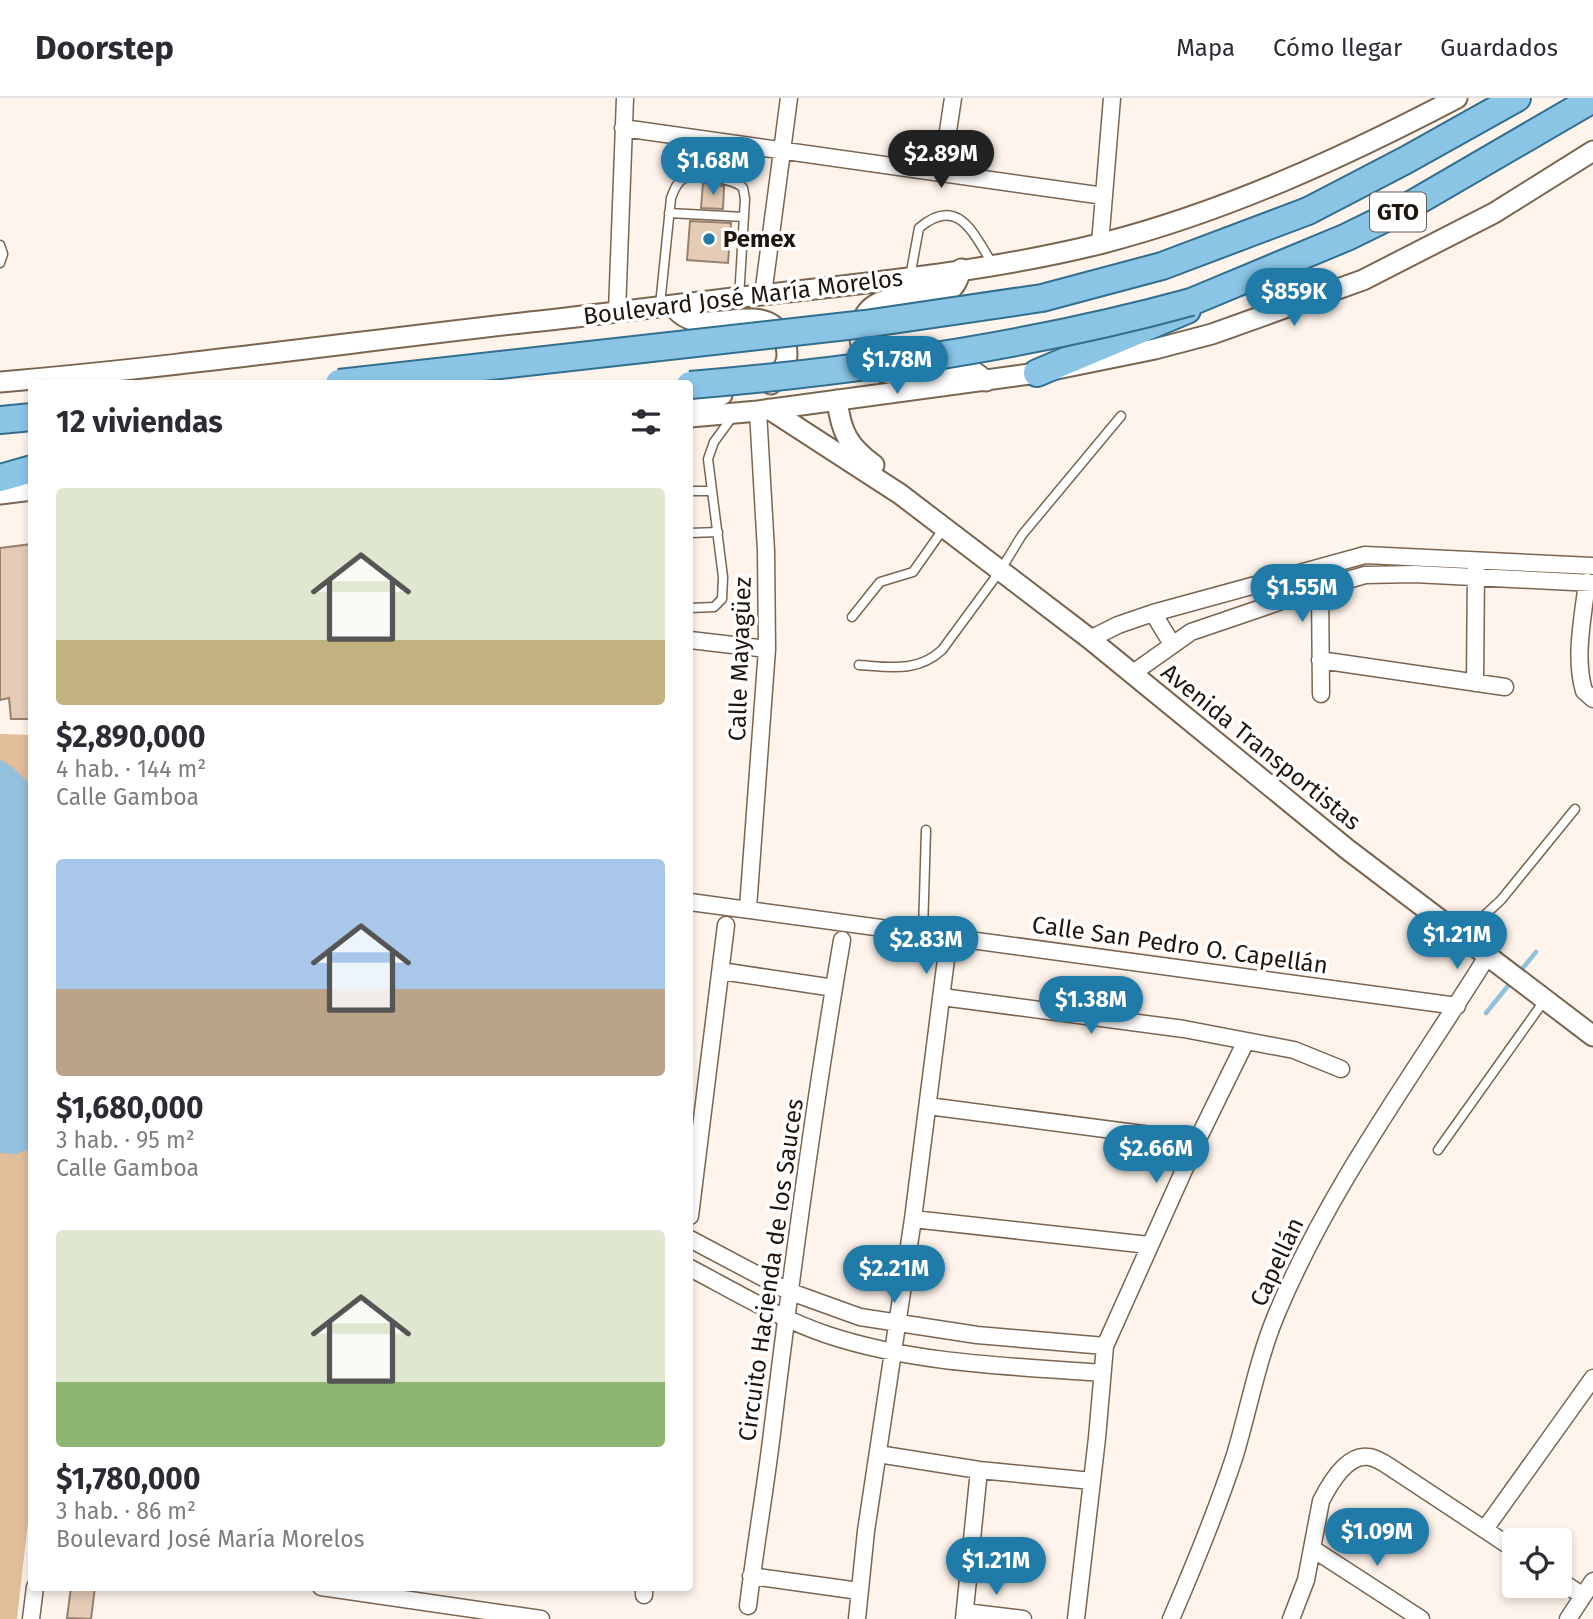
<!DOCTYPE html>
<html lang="es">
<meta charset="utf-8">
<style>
:root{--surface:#fff;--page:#f7f7f7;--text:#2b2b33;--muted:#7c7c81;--line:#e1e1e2;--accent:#217ba9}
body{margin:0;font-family:"Fira Sans",sans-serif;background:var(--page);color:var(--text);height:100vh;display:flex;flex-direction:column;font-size:26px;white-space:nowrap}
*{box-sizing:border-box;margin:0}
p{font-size:23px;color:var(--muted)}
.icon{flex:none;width:38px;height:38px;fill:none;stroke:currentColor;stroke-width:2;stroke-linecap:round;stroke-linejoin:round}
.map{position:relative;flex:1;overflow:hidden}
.details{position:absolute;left:28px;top:282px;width:665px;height:1211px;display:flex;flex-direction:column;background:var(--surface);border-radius:7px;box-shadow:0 4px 10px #0003}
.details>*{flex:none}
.controls{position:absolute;left:1502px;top:1430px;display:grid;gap:14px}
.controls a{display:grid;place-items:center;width:70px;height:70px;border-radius:7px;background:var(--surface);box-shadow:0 4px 10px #0003;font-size:35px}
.price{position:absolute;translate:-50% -60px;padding:0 16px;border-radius:24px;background:var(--accent);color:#fff;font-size:23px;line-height:46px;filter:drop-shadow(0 2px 4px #0008)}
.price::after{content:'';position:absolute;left:50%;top:42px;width:21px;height:16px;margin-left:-10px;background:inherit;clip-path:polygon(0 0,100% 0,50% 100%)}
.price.current{background:#222;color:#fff}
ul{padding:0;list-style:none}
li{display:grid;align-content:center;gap:14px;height:371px;padding:0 28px}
li span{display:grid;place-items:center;height:217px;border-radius:7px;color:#555}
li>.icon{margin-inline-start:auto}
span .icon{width:126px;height:126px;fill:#fffc;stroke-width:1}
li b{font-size:30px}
h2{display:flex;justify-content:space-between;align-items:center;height:84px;padding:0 28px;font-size:30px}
header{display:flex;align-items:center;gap:42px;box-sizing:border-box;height:98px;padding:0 35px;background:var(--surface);border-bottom:2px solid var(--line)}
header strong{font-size:33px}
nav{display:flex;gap:38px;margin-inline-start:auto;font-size:24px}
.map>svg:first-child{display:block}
.green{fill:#e1bd9a}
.water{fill:#93c0dd}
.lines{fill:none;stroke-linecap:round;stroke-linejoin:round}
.stream{stroke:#93c0dd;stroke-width:4.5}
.building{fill:#e3cbb5;stroke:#97816d;stroke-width:2}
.service-casing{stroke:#7a6551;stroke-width:11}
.minor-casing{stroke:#7a6551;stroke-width:19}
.tertiary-casing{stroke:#7a6551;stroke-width:23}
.primary-casing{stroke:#326f8f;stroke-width:30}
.service{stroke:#fff;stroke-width:8}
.minor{stroke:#fff;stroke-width:16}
.tertiary{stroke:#fff;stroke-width:19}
.primary{stroke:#8ac5e6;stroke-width:26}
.primary-bridge-casing{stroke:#326f8f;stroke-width:30;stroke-linecap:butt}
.primary-bridge{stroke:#8ac5e6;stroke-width:26}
.poi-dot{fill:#217ba9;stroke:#fff;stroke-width:2.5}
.labels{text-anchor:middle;stroke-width:7;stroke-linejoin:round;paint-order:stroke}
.shield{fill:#fff;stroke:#625c56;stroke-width:2}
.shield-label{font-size:23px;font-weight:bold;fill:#1e160d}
.poi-label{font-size:24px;font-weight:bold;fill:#1e160d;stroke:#fff;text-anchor:start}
.street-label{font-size:24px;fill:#1e160d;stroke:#fff}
</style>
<header>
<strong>Doorstep</strong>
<nav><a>Mapa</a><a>Cómo llegar</a><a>Guardados</a></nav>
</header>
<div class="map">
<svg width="1593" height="1521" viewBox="0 0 1593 1521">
<rect width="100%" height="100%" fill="#fef4eb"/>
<path class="green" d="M0 636 32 637V1388L17 1521H0Z"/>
<path class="water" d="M0 662 11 668 32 688V1047L30 1051 16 1056 0 1055Z"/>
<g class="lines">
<path class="stream" d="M1518 876 1536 854
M1486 915 1512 883"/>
</g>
<path class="building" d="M703 85 724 88 723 111 701 110Z
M690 123 731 125 728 165 687 162Z
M32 446V621H11L9 600 0 602V450Z
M71 1489H95L91 1521 67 1520Z"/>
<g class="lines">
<defs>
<path id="service" d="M669 115 744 119
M0 147 3 156 0 165
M910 179 919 130C958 97 973 135 992 165
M660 207 671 100C674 93 676 85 683 81 694 74 735 81 743 90L745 101 739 200
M690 393H712
M690 435 718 434
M690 510 714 509 722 501 723 479 708 361 714 344 733 318
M852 519 880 484 913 474 944 430
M859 567C889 569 917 575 942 552L1000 473 1022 437 1121 318
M923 834 926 732
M1462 838 1501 802 1575 711
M1438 1052 1544 903"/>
<path id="minor" d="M623 30 1104 98
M942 73 953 0
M1100 146 1112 0
M763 197 789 0
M617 214 625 0
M1587 484C1583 520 1574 559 1584 593L1593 601
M1320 490 1321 596
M1153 515 1172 546
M1090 541 1118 527 1153 515 1365 457 1593 468
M690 542 767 551
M1320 562 1505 589
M1133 575 1191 534 1320 490 1365 477 1414 476 1593 485
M1475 585 1476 469
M690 804 1457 908
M748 810 767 551 766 453 758 313
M721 873 834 890
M942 899 1184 931 1294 952 1341 971
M928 1008 1197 1043
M690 1118 726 827
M913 1121 1149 1147
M690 1141 788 1193 860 1219 977 1237 1105 1248
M690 1170C734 1193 780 1221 828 1237 915 1266 1011 1268 1101 1275
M878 1356 979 1372 1092 1383
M1485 1431 1593 1280
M1313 1451 1421 1521
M751 1478 859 1493
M1559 1482 1583 1498
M321 1489 541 1521
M644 1497V1489
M748 1508C755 1450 765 1393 772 1335 792 1170 814 1006 842 842
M965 1514 1023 1521
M31 1521 35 1489
M857 1521 866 1433 913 1121 946 861
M964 1521 979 1372
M1076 1521 1097 1340 1105 1248 1197 1043 1246 943
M1171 1521C1194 1468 1217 1412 1235 1357 1249 1310 1258 1260 1277 1215 1331 1086 1415 975 1488 857
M1291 1521 1306 1482 1321 1403C1329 1387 1347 1355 1369 1359 1376 1360 1384 1365 1390 1369L1514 1451
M1568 1521 1593 1483"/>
<path id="tertiary" d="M961 171C959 179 956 189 948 193 944 195 936 195 932 196 910 199 875 196 864 219 859 231 858 243 864 255 883 295 932 267 963 270 972 271 979 277 986 283
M674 209C702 247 764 195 784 242 787 249 788 256 786 264 783 271 778 282 771 286
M0 284C177 269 353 244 530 224 607 216 684 205 761 197 875 184 992 173 1103 145 1227 113 1344 59 1457 0
M837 302C841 334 848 348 874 367
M690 304 697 300 722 297
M769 311 900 396 1090 541 1347 751 1593 938
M690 319 758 313 1037 275 1155 251 1212 236 1363 182 1494 115 1593 53
M0 396 32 392"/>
<path id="primary" d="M1308 113 1406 62 1517 0
M1191 204 1347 139 1402 112 1593 1
M1037 275 1187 212
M0 322 32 319
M0 380 32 371"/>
</defs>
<use href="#service" class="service-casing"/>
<use href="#minor" class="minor-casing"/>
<use href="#tertiary" class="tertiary-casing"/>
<use href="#primary" class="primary-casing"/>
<use href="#service" class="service"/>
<use href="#minor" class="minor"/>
<use href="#tertiary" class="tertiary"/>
<use href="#primary" class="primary"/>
<defs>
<path id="primary-bridge" d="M339 285 865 226 1042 200 1162 168 1308 113
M690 287C859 273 1027 249 1191 204"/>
</defs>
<use href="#primary-bridge" class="primary-bridge-casing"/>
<use href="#primary-bridge" class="primary-bridge"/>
</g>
<circle class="poi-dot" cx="709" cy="141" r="7"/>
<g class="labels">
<rect class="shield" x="1370" y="94.5" width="56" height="39" rx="5"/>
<g class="shield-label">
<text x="1398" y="122">GTO</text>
</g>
<g class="poi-label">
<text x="723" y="149">Pemex</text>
</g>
<g class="street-label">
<text transform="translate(743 199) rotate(-7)" y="8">Boulevard José María Morelos</text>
<text transform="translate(740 561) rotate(-88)" y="8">Calle Mayagüez</text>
<text transform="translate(1261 649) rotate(39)" y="8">Avenida Transportistas</text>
<text transform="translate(1180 847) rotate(8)" y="8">Calle San Pedro O. Capellán</text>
<text transform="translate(1277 1164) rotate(-65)" y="8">Capellán</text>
<text transform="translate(771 1172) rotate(-82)" y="8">Circuito Hacienda de los Sauces</text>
</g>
</g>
</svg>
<div class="controls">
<a><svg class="icon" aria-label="locate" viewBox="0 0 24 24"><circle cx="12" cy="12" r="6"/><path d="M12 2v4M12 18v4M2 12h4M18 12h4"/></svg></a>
</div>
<b class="price current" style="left:941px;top:92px">$2.89M</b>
<b class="price" style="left:713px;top:99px">$1.68M</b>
<b class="price" style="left:1294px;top:230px">$859K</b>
<b class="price" style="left:897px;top:298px">$1.78M</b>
<b class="price" style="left:1302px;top:526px">$1.55M</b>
<b class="price" style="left:1457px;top:873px">$1.21M</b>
<b class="price" style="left:926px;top:878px">$2.83M</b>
<b class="price" style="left:1091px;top:938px">$1.38M</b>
<b class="price" style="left:1156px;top:1087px">$2.66M</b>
<b class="price" style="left:894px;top:1207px">$2.21M</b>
<b class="price" style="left:1377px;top:1470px">$1.09M</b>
<b class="price" style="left:996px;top:1499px">$1.21M</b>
<section class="details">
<h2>12 viviendas<svg class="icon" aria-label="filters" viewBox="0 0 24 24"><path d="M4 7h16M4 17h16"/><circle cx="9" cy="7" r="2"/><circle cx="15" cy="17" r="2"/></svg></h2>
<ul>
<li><span style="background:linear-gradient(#dfe7d0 70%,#c2b280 0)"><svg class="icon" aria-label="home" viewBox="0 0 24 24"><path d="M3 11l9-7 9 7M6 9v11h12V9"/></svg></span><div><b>$2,890,000</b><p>4 hab. · 144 m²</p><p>Calle Gamboa</p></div></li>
<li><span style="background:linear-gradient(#a9c7e8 60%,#b9a48a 0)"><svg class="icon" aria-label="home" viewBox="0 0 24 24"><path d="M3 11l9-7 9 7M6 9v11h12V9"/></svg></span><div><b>$1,680,000</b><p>3 hab. · 95 m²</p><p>Calle Gamboa</p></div></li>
<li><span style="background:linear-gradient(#dfe7d0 70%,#8fb573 0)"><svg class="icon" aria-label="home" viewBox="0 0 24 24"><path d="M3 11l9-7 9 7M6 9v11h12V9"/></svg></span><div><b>$1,780,000</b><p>3 hab. · 86 m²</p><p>Boulevard José María Morelos</p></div></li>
</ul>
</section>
</div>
